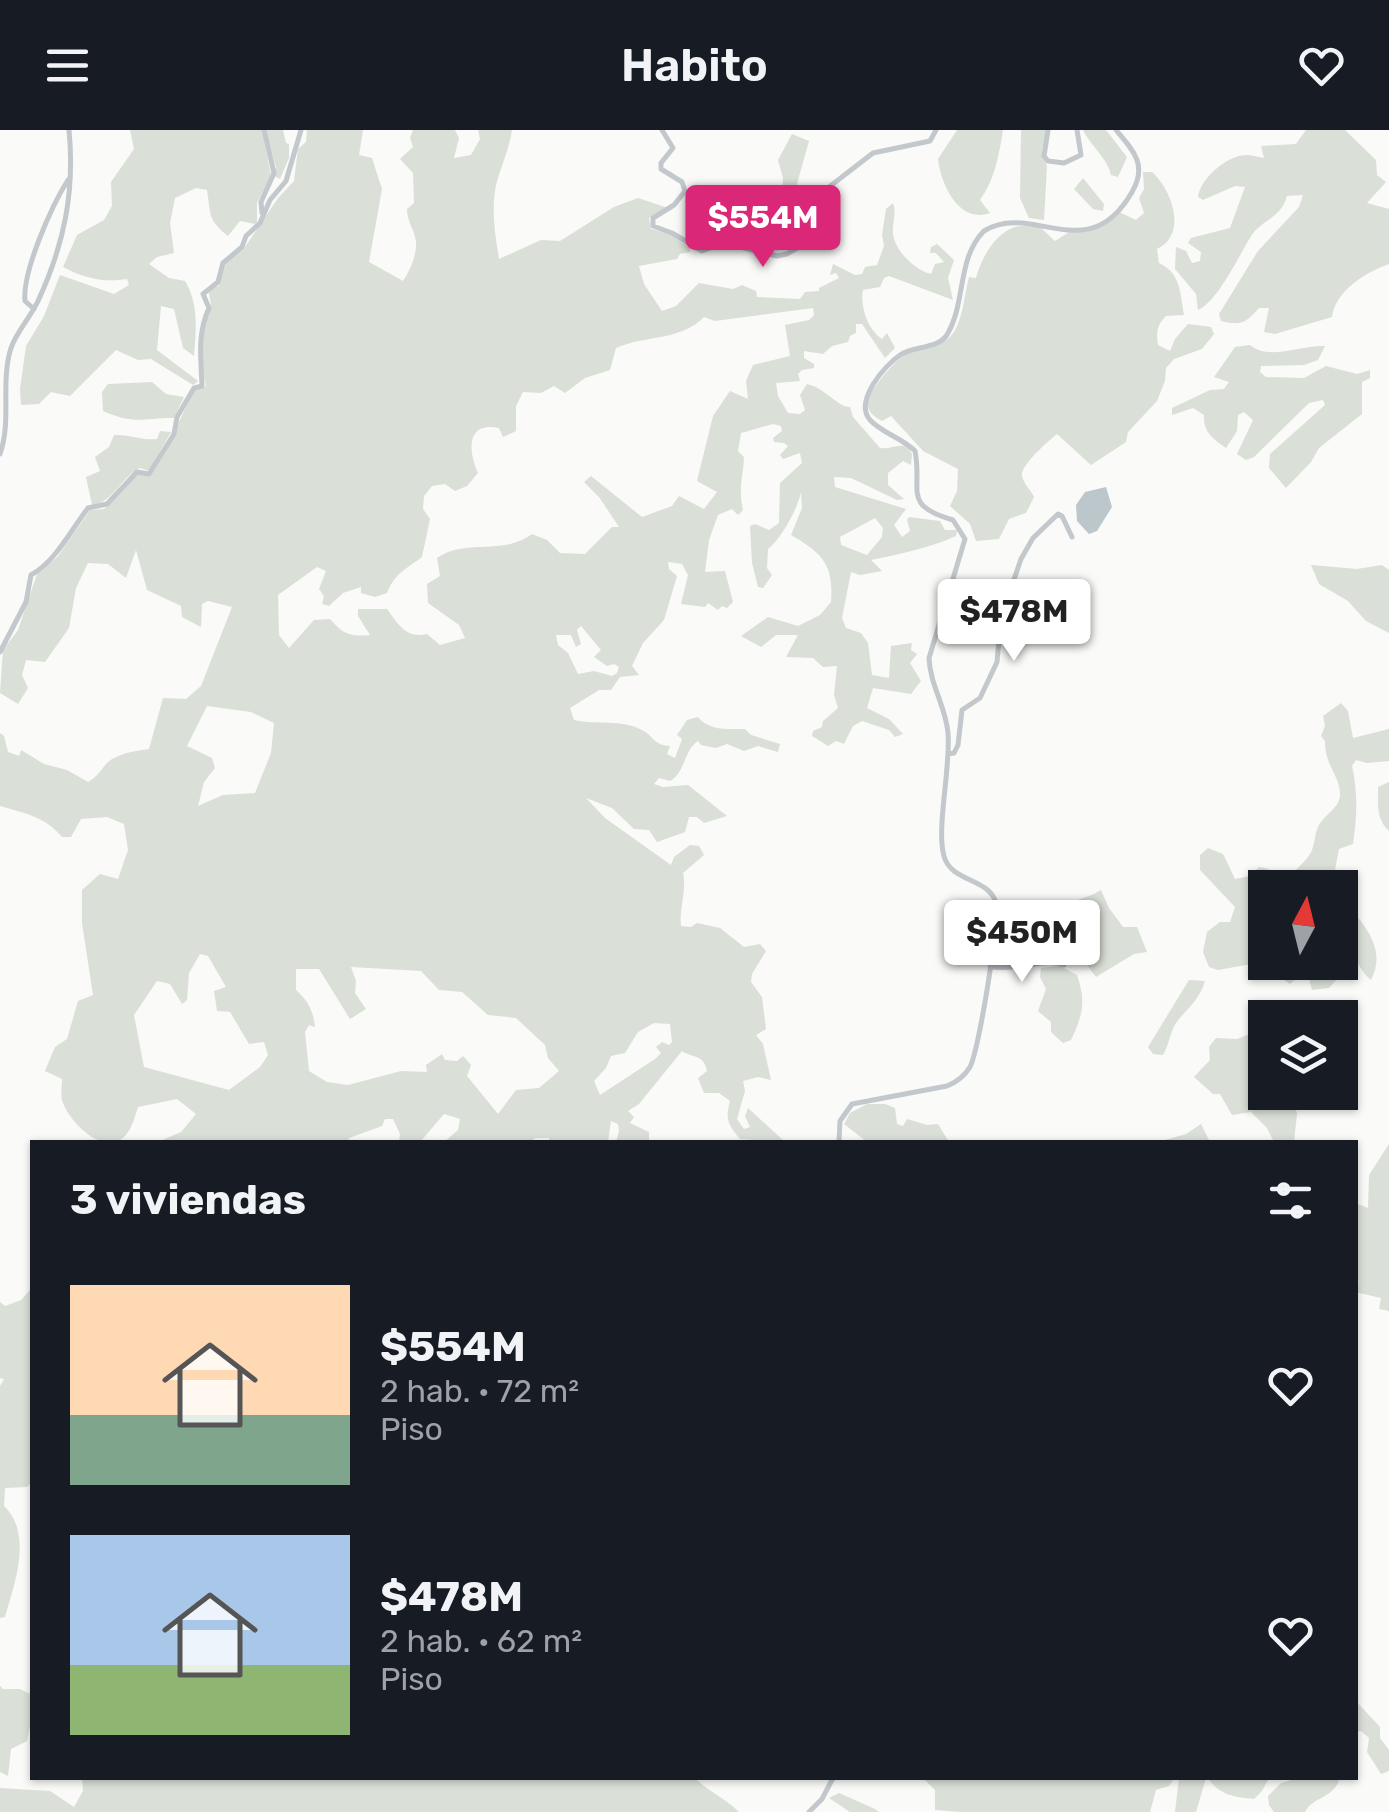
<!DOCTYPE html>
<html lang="es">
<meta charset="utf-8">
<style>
:root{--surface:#171b24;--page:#242831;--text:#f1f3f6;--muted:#9ea1a6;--accent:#db2777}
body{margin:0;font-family:Rubik,sans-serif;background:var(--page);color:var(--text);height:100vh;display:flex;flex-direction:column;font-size:38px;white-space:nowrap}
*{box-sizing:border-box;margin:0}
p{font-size:32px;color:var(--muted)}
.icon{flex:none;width:55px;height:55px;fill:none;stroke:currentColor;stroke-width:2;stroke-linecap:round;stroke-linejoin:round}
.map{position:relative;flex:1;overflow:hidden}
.details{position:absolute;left:30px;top:1010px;width:1328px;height:640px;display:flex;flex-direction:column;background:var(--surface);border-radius:0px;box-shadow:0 2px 8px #0004}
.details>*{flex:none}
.needle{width:65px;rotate:7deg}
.tools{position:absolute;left:1248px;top:740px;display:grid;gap:20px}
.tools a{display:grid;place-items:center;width:110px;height:110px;border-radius:0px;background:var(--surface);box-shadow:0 2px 8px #0004;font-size:50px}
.price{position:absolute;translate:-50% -85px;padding:0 22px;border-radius:10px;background:#fff;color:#222;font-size:32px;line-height:65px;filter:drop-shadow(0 2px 5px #0008)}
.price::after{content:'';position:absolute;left:50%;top:60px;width:30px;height:22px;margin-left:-15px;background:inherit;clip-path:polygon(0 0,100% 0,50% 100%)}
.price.current{background:var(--accent);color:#fff}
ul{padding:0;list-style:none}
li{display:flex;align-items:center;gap:30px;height:250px;padding:0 40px}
li span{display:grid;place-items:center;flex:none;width:280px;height:200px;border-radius:0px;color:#555}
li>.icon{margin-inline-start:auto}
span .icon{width:120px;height:120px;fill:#fffc;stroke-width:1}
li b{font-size:42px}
h2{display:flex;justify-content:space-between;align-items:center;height:120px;padding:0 40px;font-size:42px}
header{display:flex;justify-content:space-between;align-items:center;height:130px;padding:0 40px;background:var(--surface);font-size:45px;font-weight:600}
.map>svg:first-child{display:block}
.green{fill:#dadfd7;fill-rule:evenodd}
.water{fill:#bbc7cb}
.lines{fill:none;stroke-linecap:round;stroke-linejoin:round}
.minor{stroke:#c3c8cc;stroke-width:5}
</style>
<header><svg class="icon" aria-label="menu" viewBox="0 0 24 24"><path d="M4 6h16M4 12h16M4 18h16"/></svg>Habito<svg class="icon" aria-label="heart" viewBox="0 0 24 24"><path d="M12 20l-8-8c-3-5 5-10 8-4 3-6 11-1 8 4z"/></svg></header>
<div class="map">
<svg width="1389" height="1682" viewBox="0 0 1389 1682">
<rect width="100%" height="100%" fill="#fafaf8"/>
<path class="green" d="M130 0H262L271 45 257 73V92L255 94 240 91 228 106C207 89 211 84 207 60L196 58 175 68 170 93 174 123 157 127 149 134 169 148 185 151C199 174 196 200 194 226L183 218 174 179 161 176 157 220 198 251 193 255 151 229 138 230 116 220 70 266 51 262 39 274 21 275 20 259 26 216 44 186 60 145 114 164 129 155 127 149C103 153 84 148 63 137L77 105 104 90 112 76 111 52 134 19Z
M265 0H283L286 13 289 14V28L280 49 274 46 276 37Z
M307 0H363L359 25 372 28 382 59 369 132 403 151C410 141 417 124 416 112 415 100 407 92 407 79L414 73 413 43 400 29 413 17 410 8 413 0H455L459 8 454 28 471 25 480 9 478 0H512C509 20 501 36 496 55 491 81 495 104 499 129L541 110 560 111 614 77 638 68 668 78 649 88 651 99 670 104 690 118V122L680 124 677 129 639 136 644 154 662 181 676 176 699 153 733 159 742 155 756 161 757 167 800 169 805 162 819 161V158L839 148 836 143 830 145 833 134 855 145 862 144 865 137 877 135 884 116 882 105 886 79 893 73C897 84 892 93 893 104 895 121 916 141 931 144L935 134 944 132 936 123H930L931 117 937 114 954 130 948 148 953 170 889 146 884 148 880 157 863 160C860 176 867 199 882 209L887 203 895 218 885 228 862 194H856V203L850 206 848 212 832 216 823 224 804 221V228L814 234V238L802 240 798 244 800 251 776 253 778 266 788 283 800 284 805 280 800 265 807 254C825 258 839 278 850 277L853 287 880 318C890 320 897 313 908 317L912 324 911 335 903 331 888 343V355L904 369 897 370 851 348 834 347 835 357 906 379 894 395 902 407 910 401 907 390 909 387 940 391 945 400H957L956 406C930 418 899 424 871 430L882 441 860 445 851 442 842 488 846 498 861 503 868 513 872 545 889 548 891 516 912 513 911 520 917 524 910 533 921 551 911 564 873 558 867 578 889 589 903 604 895 607 889 600 862 591 853 596 844 614 836 611 828 616 812 606 813 601 822 597 823 591 838 578 834 565 837 536 823 537 813 528 786 527 798 505H776L761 517 741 506 768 487 798 496 820 485 831 472C834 434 822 423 791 405L802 378 801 362C798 378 781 409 768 419L767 438 772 445 763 458 758 457 752 433 750 396 755 394 769 400 779 393 780 353 802 333 800 323 783 329 780 325 788 316 784 313 774 312 773 308 782 301 781 296 773 294 741 303 738 321 744 327C743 350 738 356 743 380L738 385 732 379 718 385 709 410 705 442 725 441 733 472 727 478 722 476 718 480 708 473 705 477 681 474 688 445 682 434 668 432 669 439 677 446 664 490 643 513 632 536 639 545 620 547 611 560H599L570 578 574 590C595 595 622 589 642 600 654 606 653 615 670 616L667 624 675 628 682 609 677 605 687 590 698 587C709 601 728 599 745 599L751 605 780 614 778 622 758 616 744 621 727 614 716 618 701 615 698 611C683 621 686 642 670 651L659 648 654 654 663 657 688 655 727 686 704 693 697 687H689L685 702 657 712 649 700 634 699 612 678 586 668 605 688 671 735 674 727 690 715 699 716 704 725 683 743C687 760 679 778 681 796L691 797 697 793 720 798 744 817 760 814 766 821 752 844 751 852 762 867 766 899 756 905 763 914 771 950 758 947 743 951 745 961 737 989 744 999 750 997 745 986 748 978 785 1012 740 1009C728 995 725 989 730 971L719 963H704L698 948 707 941C704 924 692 928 682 921L639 974 628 981 634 987 630 993 649 1002V1012H616L619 1001 618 994 611 991 608 1012H549V1008H536L528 1012H444L458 1000 460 989 444 984 420 1012H399L400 1004 393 989H385L382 996 349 1008 348 1012H158L181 1002 196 984 177 969 138 977C134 989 131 1005 118 1011 97 1020 70 991 63 973 60 967 62 956 62 949L45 941 55 917 67 909 78 871 93 865 82 793V760L100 744 118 749 128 720 124 694 107 687 81 689 71 707H62C46 687 24 683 0 676V603L4 606 8 622 19 626 21 620 44 634 67 640 88 652C98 646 100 641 107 633 118 623 135 621 149 619L163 568 186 569 201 556 232 477 208 471 202 474 201 497 182 487 181 476 147 460 136 420 126 448 108 434 88 433 76 458 69 498 45 532 26 530 22 545 28 558 18 574 0 563 3 520 18 500 37 444 58 426 90 380 104 379 138 343 150 345C171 319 178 288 195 260L206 256 199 224 204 193 211 174 208 159 219 156 227 129 243 120 278 68 294 51 298 19 306 12ZM813 178 814 185 809 190 785 195 790 226 753 235 746 251 748 269 730 261 713 286 697 351 717 362 704 379 679 366 672 376 642 387 591 346 584 352 599 367 619 397H612L585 424 560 423 547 410 532 404C503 426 465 408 437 428L440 446 427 454 428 473 459 495 465 508 440 515 427 504C406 509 398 494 387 479H358V486L370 505C350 507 343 504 330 489L314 490 289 518 279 505 278 465 317 437 326 441 319 459 324 466 322 474 329 476 343 463 361 457V463L375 467 387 463C395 443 406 439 422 427L430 389 423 379 424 366 432 356 445 354 455 361 467 356 478 343C468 321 466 291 499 298L503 307 516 301V276L523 262 541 263 554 256 565 263 585 248 610 240 616 218C646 205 680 211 704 187L715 191ZM875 388 883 398 882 407 867 425 841 415 840 407ZM581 496 601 520 594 527 607 536 614 534 619 537 617 543 612 546 594 541 578 544 568 523 558 515 556 505H571L576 517 581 514 577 500ZM207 576 251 582 274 593 271 623 255 663 223 665 198 676 204 652 215 638 212 628 187 616ZM200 824 208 826 226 857 214 861 217 881 230 882 249 914 264 912 268 925 260 937 229 960 144 937 134 885 157 851 170 854 182 874 187 870 189 843ZM351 837 421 841 439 860 462 862 488 885 516 888 545 915 548 928 559 941 539 958 516 960 498 984 467 946 471 935 463 926 457 931 445 930 442 924 426 935 427 942 401 941 348 955 327 952 309 941 305 902 309 895 315 897C313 880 308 871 296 860V839H319L350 889 366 879 355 863 356 851ZM654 893 670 894 672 912 669 915 662 912 656 917 661 923 655 929 600 965 594 951 606 938 611 926 625 923 638 902Z
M957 0H1003C999 25 995 49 980 70L990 83C959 94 941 55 938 29Z
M1021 0H1047L1042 20 1047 36 1044 90 1029 88 1020 68Z
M1083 0H1106L1127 27 1118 47 1111 45C1108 29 1090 15 1083 0Z
M1306 0H1345L1376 30 1377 45 1386 52 1367 73 1389 79V134C1366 142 1335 161 1332 187L1275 204 1264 202 1269 178H1259C1246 193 1241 196 1221 191L1219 184 1258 121 1299 77 1303 65 1287 66C1281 89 1260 90 1250 108 1238 127 1218 171 1198 180L1196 164 1175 139 1176 117 1186 121 1192 133 1200 131 1201 122 1188 113 1191 108 1230 98 1245 57 1235 56 1203 70 1198 67C1200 49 1227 25 1247 25 1252 25 1258 27 1264 28L1261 16 1296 14Z
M792 4 809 11 793 68 782 63 783 48 778 30Z
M1143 42H1152C1172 60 1188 104 1157 119L1159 133C1181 143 1180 163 1184 185L1166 186C1157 195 1156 202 1158 215L1170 221 1175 209 1188 194 1211 197 1214 204 1202 219 1174 229 1166 238 1165 251 1157 271 1128 302 1126 312 1091 335 1057 304C1047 312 1020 336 1022 346 1024 355 1031 360 1034 367L1026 383 1009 389 999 409 976 411 970 394 950 376 957 361 958 339 923 321 891 286 882 291C871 285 867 281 867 268 880 250 896 226 918 217 928 214 940 215 949 208 963 195 964 165 969 147L976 148C981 129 994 104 1015 97 1022 95 1033 97 1040 97L1055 111 1074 99 1091 98 1119 82 1136 90 1144 83 1139 68 1144 59Z
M1083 48 1104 74 1103 81 1093 79 1074 59Z
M751 59 762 70 786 77 779 97 769 110 763 111 751 94 714 108 710 105 726 85H711L714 72Z
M1250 215C1269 231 1300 215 1325 216L1318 230 1304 235 1261 236 1260 242 1266 247 1304 248 1326 236 1357 244 1370 240V248L1362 252V284L1319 318 1311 332 1286 358 1269 338 1270 324 1325 275 1323 270 1309 273 1254 327 1246 330 1237 324 1253 290 1244 282 1238 285 1237 301 1226 318C1213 309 1203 302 1204 285L1193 278 1172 285V278L1210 260 1224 259 1229 252 1214 247 1235 217Z
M152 252 166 264 184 267 174 288C141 288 135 295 103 281L102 262 108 254Z
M160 301 171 302 149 341 140 338C121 347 114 372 92 375L86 347 100 341 95 327 109 317 114 305C131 304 142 311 157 309Z
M1311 435 1357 439 1382 435 1389 440V503L1366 491 1348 471 1319 454Z
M1341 573 1348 581 1353 608 1389 599V631L1367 633 1356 630 1352 636C1358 663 1357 686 1353 714L1339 719 1334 745 1351 747 1354 762 1353 781C1370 802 1385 823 1371 850 1350 833 1340 783 1340 758L1283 757C1290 744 1299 738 1308 727 1315 719 1314 706 1318 697 1324 684 1340 679 1340 664 1340 646 1325 636 1325 611L1321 606 1325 596 1323 586Z
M1389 652V701C1376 689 1378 674 1378 657Z
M1208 718 1223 724 1235 749 1250 746 1259 737 1269 739 1271 757 1265 758V832L1293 833 1297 848 1290 854 1257 833 1218 840 1209 837 1203 822 1207 802 1220 792H1230L1235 777 1200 740V725Z
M1101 760 1109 778 1123 797H1137L1147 822 1134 824 1096 847 1074 818 1051 827 1047 821 1053 801 1047 797V782C1065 771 1083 771 1101 760Z
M1319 833H1338V848L1329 858 1312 860 1307 842Z
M1060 836 1077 845C1086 871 1083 885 1071 910L1063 913 1051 902V892L1038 881 1046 859 1040 847 1041 838Z
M1189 850 1205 851C1199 871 1187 878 1176 893 1170 902 1169 915 1163 925L1153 924 1148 917Z
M1265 898V962L1292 963 1297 984 1294 1012H1274L1267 998 1251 982 1232 985 1220 964H1213L1194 947 1210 930 1209 917 1216 908 1237 909Z
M867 974H885L895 978 897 994 903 996 907 989 927 995 938 994 949 1012H867L844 994 850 983Z
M1201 994 1210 1012H1165V1010L1186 1004Z
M1389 1014V1181L1379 1179 1381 1168 1355 1162 1359 1151 1355 1148V1073L1368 1078 1369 1045Z
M32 1158V1352L27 1357 5 1358 4 1376C33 1404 15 1452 5 1487L0 1488V1256L4 1249 0 1248V1172L5 1176 21 1170Z
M0 1556 3 1559H20L32 1565V1587L27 1611 11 1619 8 1646 0 1642Z
M1355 1570 1380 1597V1608L1389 1620V1641L1381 1644 1367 1622 1369 1608 1361 1601 1355 1602Z
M82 1648H695C709 1662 725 1668 739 1682H0V1658L50 1661 74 1677 83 1661Z
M923 1648H1172L1173 1650 1169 1656 1156 1660 1150 1682H961L935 1680V1660Z
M1179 1648H1206L1196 1682H1175Z
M1208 1648H1269L1262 1661 1254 1669C1234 1667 1219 1665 1208 1648Z
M1298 1648H1337L1339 1651C1331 1669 1313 1667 1305 1682H1274L1269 1675 1268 1666 1281 1653Z
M839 1663 875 1679 879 1682H850L829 1668Z"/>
<path class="water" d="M1106 357 1112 377 1097 401 1089 404 1077 391 1076 375 1085 362Z"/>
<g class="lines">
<path class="minor" d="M662 0 673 18 661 33V39L682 52 685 61 674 75 653 88V96L672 103 702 121 724 113 777 126 787 124 797 118 820 89 829 57 873 23 930 11 936 0
M1048 0 1044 26 1048 31 1064 33 1081 25 1077 0
M262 83 261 72 274 43 264 0
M34 179 25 171C22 142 52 75 68 50
M0 324C12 290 0 253 11 218 17 201 30 188 38 171 64 115 75 62 69 0
M0 522 26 472 31 445C56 431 71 400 88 378L107 374 137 342 149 344 174 304 177 287 194 258 202 256C201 228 197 204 209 178L203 164 218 152 223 133 242 117 246 106 260 93 270 70 286 51 301 0
M948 624 954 623 958 615 962 580 980 568 997 532 1002 475 1008 467 1021 429 1033 408 1058 384 1062 386 1072 407
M990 836C1015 842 1040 827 1064 835
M839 1012 840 991 852 974 947 956C957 952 964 947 970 937 979 920 1001 786 995 770 986 748 950 751 944 726 936 699 951 636 948 603 946 577 930 555 929 528L965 409 953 390C901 375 923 361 915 321 902 308 882 303 870 290 854 271 884 236 900 225 915 215 939 220 948 203 966 171 957 128 984 101 1033 71 1088 139 1132 62 1148 35 1133 20 1116 0
M809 1682 822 1669 833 1648"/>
</g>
</svg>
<div class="tools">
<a><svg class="needle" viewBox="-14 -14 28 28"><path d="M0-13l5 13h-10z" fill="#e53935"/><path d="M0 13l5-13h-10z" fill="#9ea1a6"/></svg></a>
<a><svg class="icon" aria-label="layers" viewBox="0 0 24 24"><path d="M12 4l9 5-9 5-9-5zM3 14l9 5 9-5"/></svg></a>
</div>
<b class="price current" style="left:763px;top:140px">$554M</b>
<b class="price" style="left:1014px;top:534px">$478M</b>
<b class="price" style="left:1022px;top:855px">$450M</b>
<section class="details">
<h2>3 viviendas<svg class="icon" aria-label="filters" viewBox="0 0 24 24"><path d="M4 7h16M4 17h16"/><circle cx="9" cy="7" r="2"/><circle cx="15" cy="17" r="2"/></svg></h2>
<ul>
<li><span style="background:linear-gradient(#ffd9b3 65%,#7fa58c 0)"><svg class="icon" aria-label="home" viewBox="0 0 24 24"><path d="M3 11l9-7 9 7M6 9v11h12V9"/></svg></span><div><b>$554M</b><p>2 hab. · 72 m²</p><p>Piso</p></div><svg class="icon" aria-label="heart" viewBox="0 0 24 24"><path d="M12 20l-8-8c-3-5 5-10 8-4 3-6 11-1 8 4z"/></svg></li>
<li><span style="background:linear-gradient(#a9c7e8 65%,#8fb573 0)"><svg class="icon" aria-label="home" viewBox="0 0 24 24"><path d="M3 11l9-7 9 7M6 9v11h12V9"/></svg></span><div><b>$478M</b><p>2 hab. · 62 m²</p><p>Piso</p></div><svg class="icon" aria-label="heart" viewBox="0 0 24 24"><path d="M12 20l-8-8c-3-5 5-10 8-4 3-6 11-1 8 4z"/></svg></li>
</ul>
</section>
</div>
